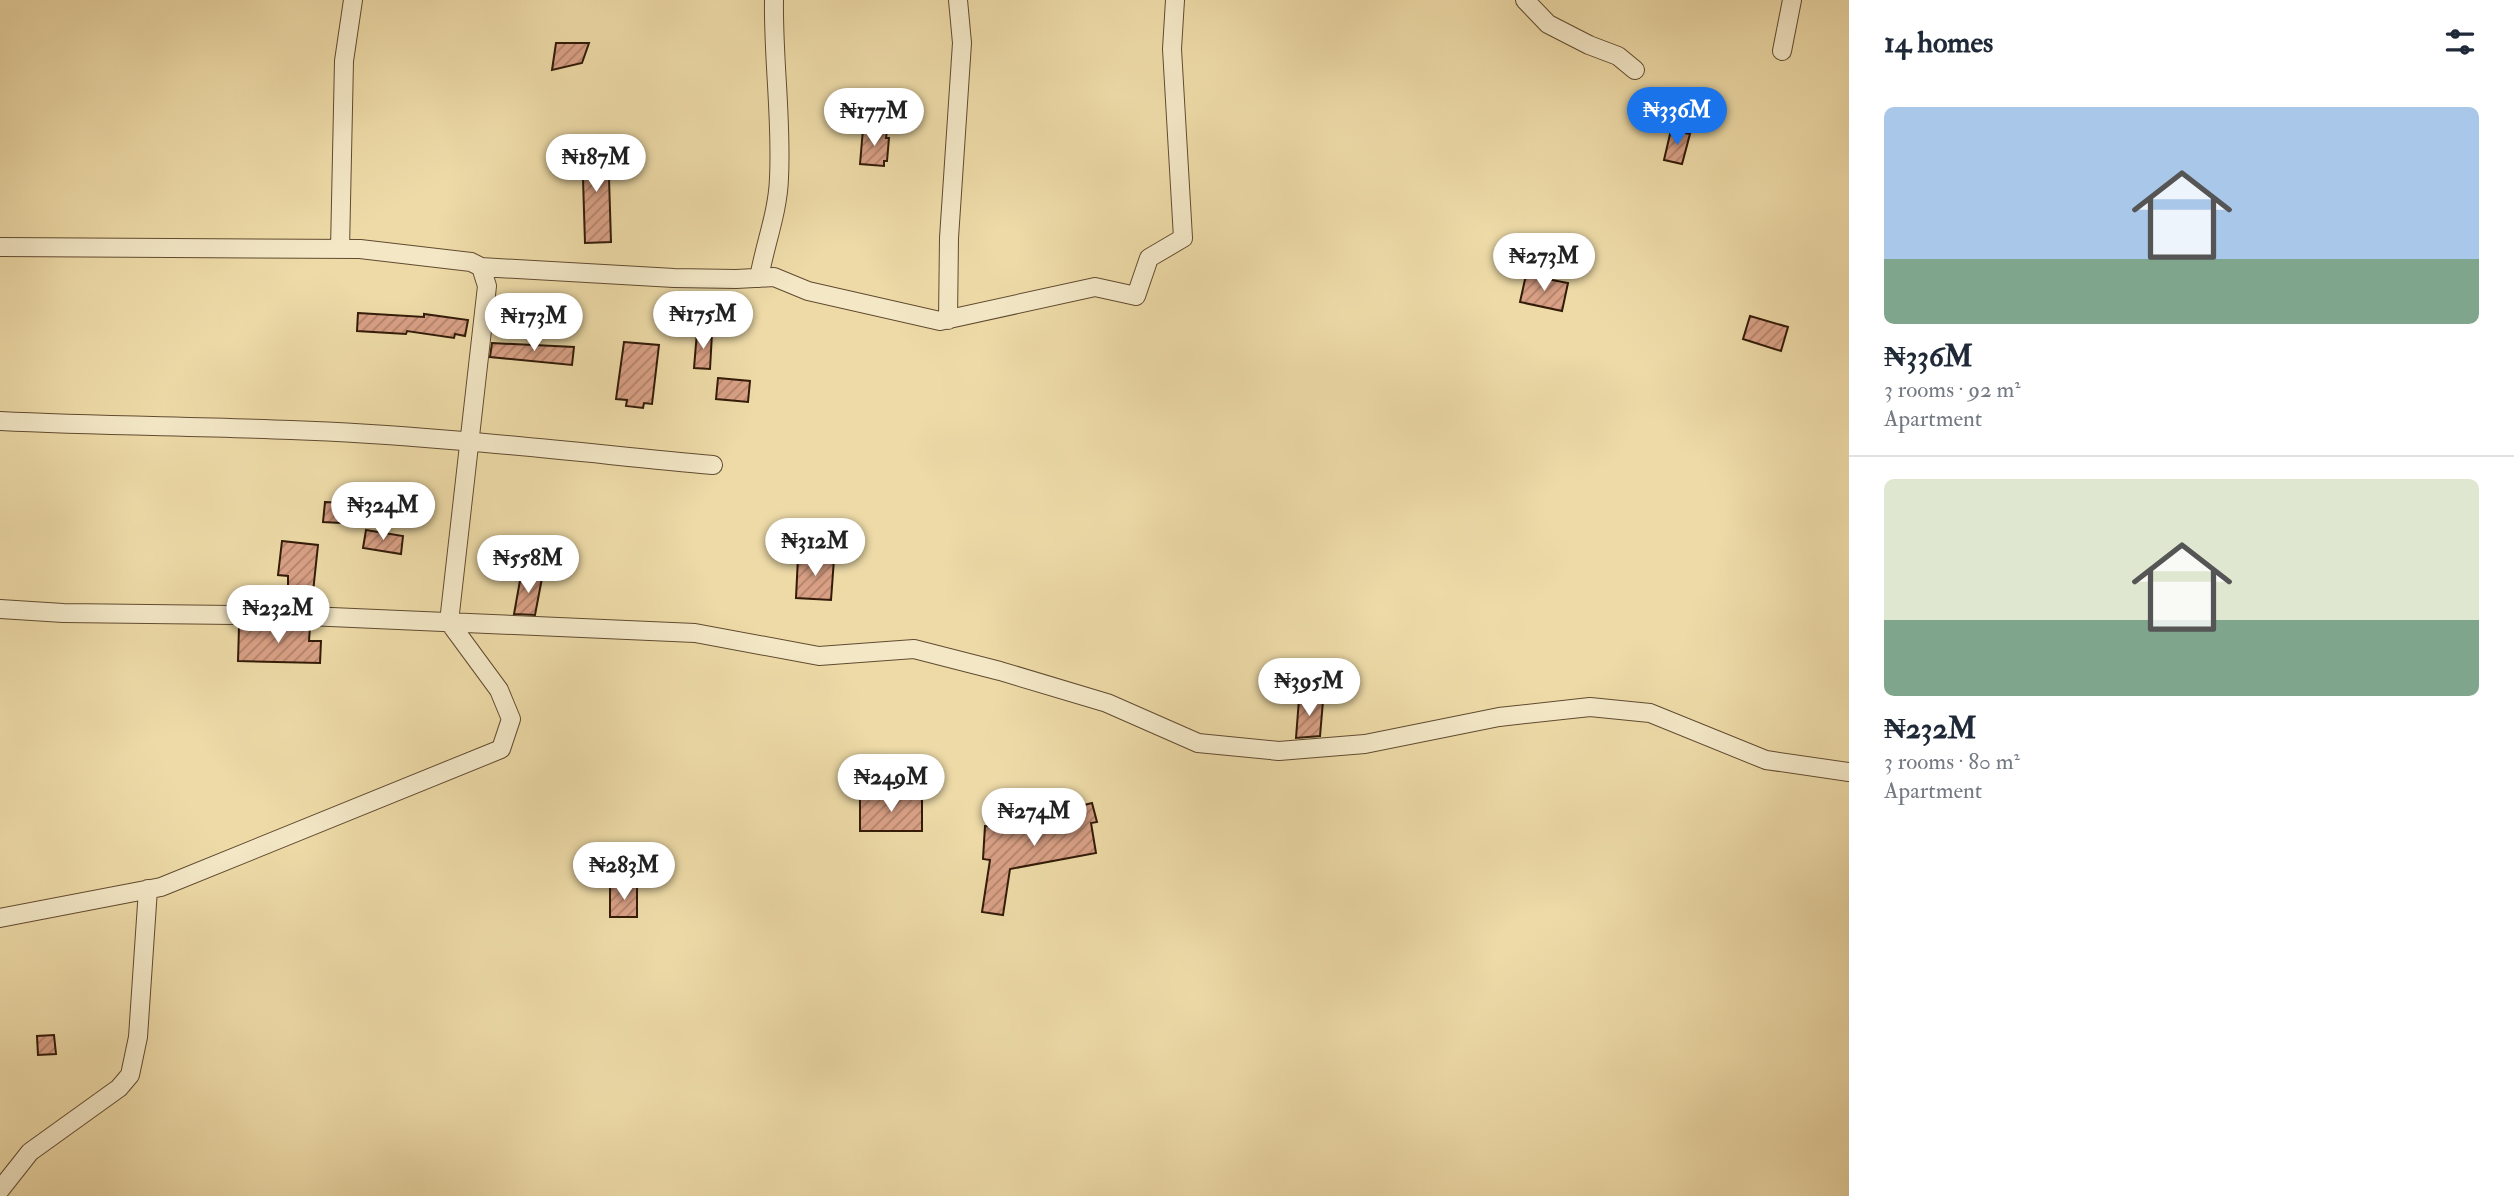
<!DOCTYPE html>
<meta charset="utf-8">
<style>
:root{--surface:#fff;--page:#f2f2f3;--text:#1f2937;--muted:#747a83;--line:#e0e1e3;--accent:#1a73e8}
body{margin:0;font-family:"IM FELL Double Pica",serif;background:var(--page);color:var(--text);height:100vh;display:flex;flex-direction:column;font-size:26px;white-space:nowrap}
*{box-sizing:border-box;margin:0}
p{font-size:23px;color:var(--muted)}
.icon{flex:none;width:38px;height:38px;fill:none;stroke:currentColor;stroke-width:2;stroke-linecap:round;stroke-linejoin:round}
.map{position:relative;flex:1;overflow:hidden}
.panel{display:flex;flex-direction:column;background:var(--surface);width:665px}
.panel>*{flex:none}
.price{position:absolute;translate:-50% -60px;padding:0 16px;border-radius:24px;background:#fff;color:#222;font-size:23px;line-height:46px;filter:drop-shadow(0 2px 4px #0008)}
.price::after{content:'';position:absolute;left:50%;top:42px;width:21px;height:16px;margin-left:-10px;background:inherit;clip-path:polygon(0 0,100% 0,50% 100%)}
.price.active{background:var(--accent);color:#fff}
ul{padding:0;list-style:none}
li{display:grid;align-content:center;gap:14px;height:371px;padding:0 35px}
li+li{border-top:2px solid var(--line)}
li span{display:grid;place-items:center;height:217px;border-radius:10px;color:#555}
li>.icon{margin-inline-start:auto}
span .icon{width:126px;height:126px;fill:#fffc;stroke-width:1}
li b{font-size:30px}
h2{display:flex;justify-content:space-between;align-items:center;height:84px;padding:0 35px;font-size:30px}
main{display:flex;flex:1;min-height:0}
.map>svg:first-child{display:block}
.building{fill:url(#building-hatch);stroke:#321b08;stroke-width:2}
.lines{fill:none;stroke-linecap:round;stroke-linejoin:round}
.minor-casing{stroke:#614b30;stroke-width:20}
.minor{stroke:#f3e7c6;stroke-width:18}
</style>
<main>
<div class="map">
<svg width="1849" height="1196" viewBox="0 0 1849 1196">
<defs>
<pattern id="building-hatch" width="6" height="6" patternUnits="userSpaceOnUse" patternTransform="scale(1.75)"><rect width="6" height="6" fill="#d9a085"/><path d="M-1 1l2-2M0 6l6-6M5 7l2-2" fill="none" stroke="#b1826b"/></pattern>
</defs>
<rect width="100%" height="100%" fill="#eddaa7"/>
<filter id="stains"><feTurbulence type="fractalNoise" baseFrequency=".00286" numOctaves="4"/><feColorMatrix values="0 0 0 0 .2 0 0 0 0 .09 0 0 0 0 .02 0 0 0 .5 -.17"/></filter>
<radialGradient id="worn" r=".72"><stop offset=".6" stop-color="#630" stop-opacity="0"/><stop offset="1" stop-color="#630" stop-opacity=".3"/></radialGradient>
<path class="building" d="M556 43H589L582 63 552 70Z
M848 104H862V125L848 124Z
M863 129 887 131 886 138H889L887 161H884V166L860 164Z
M1671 130 1690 134 1682 164 1664 160Z
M608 146 611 242 585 243 582 147Z
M1526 275 1568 283 1562 311 1520 302Z
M358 313 424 317V314L468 320 465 336 455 334 454 338 407 331 406 334 357 331Z
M1750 316 1788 327 1781 351 1743 339Z
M697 332 712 333 710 369 694 368Z
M624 342 659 345 652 404 644 403 643 408 626 406 627 400 616 399Z
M492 343 574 347 572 365 490 357Z
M718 378 750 381 748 402 716 399Z
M325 502 362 504 361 524 323 522Z
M366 530 403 536 401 554 363 548Z
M282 541 318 545 313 592H288V576L278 575Z
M798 557 834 559 831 600 796 598Z
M521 575 542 578 535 615 514 614Z
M239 627H310L309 641H321L320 663 238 661Z
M1299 699 1323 701 1320 736 1296 738Z
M860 796H922V831H860Z
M1092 803 1097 822 1091 823 1096 853 1010 869 1003 915 982 912 990 860 983 859 985 826 1019 828 1018 822Z
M637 886V917H610V887Z
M54 1035 56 1054 38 1055 37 1036Z"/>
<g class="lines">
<defs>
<path id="minor" d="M1525 0 1548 24 1589 45 1618 56 1635 70
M1782 51 1792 0
M0 247 360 249 471 262 481 267 487 286 449 622 499 690 511 719 501 749 161 887 0 918
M340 249 344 61 353 0
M481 267 674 278 736 279 774 277 808 291 940 321 1095 287 1136 296 1149 258 1183 238 1172 49 1175 0
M759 278C765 244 778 212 779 178 782 119 773 59 774 0
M948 320 949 238 962 43 958 0
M0 421C97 426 194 426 291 430 432 435 573 452 713 465
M0 609 63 613 308 616 695 633 819 656 914 649 1000 671 1107 703 1198 743 1279 751 1365 744 1499 717 1590 707 1650 713 1766 760 1849 772
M0 1190 30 1152 119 1088 130 1075 138 1037 148 889"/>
</defs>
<use href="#minor" class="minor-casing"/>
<use href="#minor" class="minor"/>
</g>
<rect width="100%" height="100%" filter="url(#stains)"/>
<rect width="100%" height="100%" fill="url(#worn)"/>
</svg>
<b class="price active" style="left:1677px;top:147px">₦336M</b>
<b class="price" style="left:874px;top:148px">₦177M</b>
<b class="price" style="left:596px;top:194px">₦187M</b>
<b class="price" style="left:1544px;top:293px">₦273M</b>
<b class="price" style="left:703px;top:351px">₦175M</b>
<b class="price" style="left:534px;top:353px">₦173M</b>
<b class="price" style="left:383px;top:542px">₦324M</b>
<b class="price" style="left:815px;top:578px">₦312M</b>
<b class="price" style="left:528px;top:595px">₦558M</b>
<b class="price" style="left:278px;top:645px">₦232M</b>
<b class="price" style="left:1309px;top:718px">₦395M</b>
<b class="price" style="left:891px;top:814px">₦249M</b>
<b class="price" style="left:1034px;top:848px">₦274M</b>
<b class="price" style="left:624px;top:902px">₦283M</b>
</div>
<section class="panel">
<h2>14 homes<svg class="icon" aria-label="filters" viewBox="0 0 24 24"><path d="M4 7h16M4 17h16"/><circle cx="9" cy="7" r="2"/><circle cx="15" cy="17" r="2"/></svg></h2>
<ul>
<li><span style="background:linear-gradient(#a9c7e8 70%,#7fa58c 0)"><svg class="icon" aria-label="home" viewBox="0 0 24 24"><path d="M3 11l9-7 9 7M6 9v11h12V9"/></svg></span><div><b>₦336M</b><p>3 rooms · 92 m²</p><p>Apartment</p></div></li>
<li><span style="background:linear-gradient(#dfe7d0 65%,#7fa58c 0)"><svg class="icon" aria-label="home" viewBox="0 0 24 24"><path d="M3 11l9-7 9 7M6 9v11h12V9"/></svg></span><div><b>₦232M</b><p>3 rooms · 80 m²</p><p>Apartment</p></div></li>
</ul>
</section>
</main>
